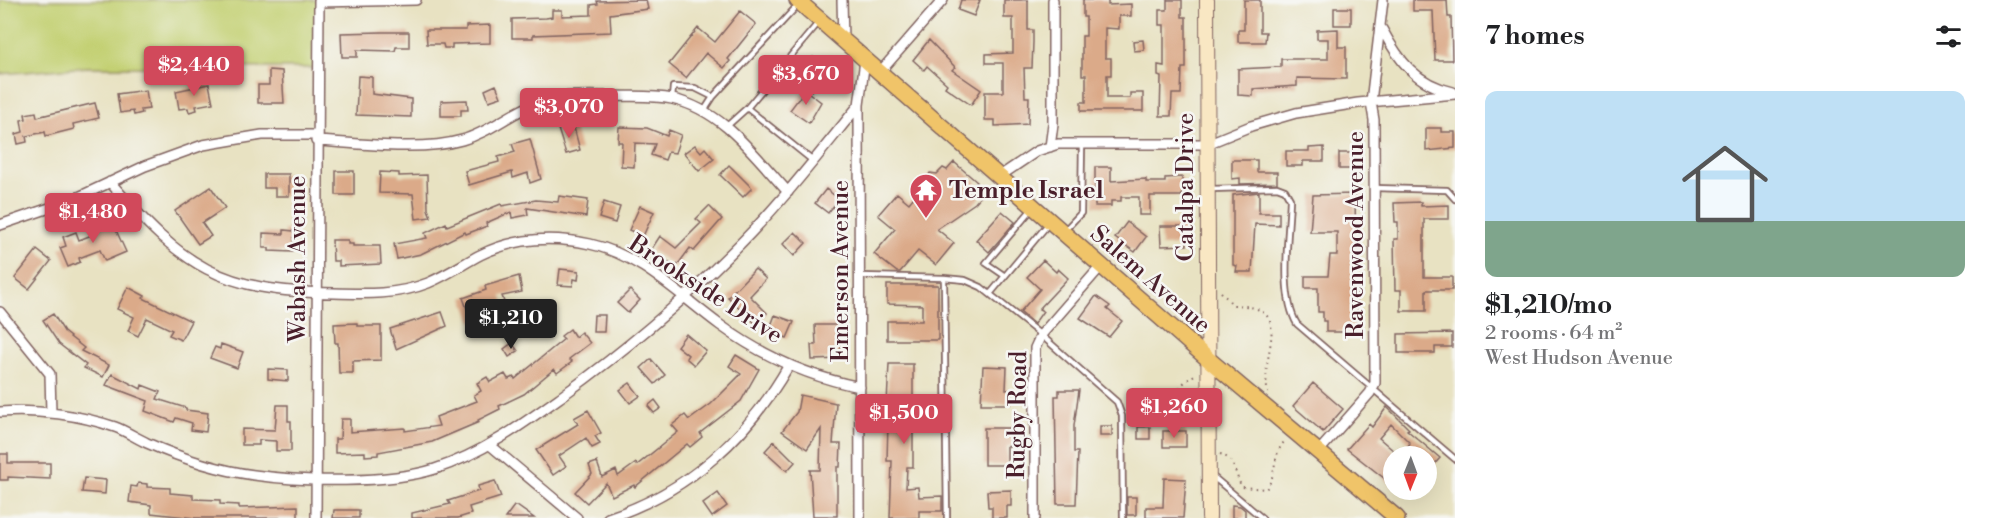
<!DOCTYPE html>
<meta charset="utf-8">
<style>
:root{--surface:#fff;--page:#f6f6f6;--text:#202124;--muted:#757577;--accent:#d1495b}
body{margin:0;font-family:"Libre Bodoni",serif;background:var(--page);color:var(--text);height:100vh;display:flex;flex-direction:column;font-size:22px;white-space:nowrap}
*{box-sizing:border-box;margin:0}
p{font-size:20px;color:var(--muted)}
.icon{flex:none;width:33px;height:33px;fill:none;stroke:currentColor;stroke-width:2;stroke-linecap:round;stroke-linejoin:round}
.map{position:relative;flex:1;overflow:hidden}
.panel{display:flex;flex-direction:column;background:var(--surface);width:540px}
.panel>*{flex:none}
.needle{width:39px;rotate:181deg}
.buttons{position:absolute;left:1383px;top:446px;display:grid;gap:12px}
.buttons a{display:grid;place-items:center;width:54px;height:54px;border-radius:50%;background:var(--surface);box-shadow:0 6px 24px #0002;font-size:30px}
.price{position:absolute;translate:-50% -51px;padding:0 14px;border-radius:6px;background:var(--accent);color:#fff;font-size:20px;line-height:39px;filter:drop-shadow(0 2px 3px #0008)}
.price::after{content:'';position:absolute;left:50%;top:36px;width:18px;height:14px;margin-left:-9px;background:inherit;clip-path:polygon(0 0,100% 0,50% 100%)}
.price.active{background:#222;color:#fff}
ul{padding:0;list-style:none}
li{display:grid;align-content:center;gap:12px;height:318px;padding:0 30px}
li span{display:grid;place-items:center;height:186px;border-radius:12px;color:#555}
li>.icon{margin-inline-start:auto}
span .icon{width:108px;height:108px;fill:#fffc;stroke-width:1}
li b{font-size:26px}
h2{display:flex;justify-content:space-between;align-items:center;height:72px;padding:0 30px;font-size:26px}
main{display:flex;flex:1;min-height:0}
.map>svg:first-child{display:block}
.green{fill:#c3d072;stroke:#86784e;stroke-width:1.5}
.building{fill:#dbaa89}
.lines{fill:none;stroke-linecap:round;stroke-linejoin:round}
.lane-casing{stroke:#816360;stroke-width:8}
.street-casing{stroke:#816360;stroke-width:12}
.secondary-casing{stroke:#816360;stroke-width:16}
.primary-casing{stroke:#816360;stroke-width:18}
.path{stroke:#816360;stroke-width:2;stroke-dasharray:1.5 4.5;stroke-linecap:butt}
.lane{stroke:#fff;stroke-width:4.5}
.street{stroke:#fff;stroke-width:9}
.secondary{stroke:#f9e7c3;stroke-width:14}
.primary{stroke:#f0c469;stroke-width:15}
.labels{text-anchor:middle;stroke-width:5;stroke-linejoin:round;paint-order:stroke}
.street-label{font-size:24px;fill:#4a1f2b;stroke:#f6f6f2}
.poi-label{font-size:24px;font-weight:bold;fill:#4a1f2b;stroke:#f6f6f2;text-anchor:start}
</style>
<main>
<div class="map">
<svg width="1455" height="518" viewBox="0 0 1455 518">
<rect width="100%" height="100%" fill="#f6f6f2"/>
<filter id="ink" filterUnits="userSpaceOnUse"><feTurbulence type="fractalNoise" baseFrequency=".0167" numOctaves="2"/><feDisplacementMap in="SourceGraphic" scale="12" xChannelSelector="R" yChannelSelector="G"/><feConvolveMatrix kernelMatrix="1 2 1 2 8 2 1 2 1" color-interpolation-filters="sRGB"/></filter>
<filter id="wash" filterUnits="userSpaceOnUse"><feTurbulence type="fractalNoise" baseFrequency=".008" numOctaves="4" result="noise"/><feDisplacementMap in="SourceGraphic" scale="24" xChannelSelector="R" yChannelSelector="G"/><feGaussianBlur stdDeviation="1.35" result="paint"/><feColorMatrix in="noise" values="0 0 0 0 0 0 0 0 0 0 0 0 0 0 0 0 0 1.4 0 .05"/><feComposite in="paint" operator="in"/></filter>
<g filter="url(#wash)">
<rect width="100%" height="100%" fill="#e8e2c2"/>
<path class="green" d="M0 0H319L317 68 88 67 0 74Z"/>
<g id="blocks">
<path class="building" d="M646 0 648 9 610 14 611 32 533 35V38H512V19L546 18 552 17V10H562V16L591 15V5L598 4 597 1Z
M961 0H980L974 16 958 10Z
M1004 0H1028V30H1033V42L1032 68H1024L1025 97H1029L1028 124 995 126V120H985V92H1003V63H986V54L1013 53V18H1004Z
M1083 0H1108V5L1131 4V16H1119V29L1105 28V58H1111V75H1107V98H1130V93H1143V111H1081V102H1086V75H1082V36H1086V17H1083Z
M1167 0H1182V17H1186V68H1182L1181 94H1172L1171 116H1160L1161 77 1158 76V65L1164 66V25H1159V10H1167Z
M1244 0H1260V32H1266L1265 42H1238V30H1244Z
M1413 0H1447L1448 17H1451L1452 60H1435L1433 11H1413Z
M1334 8H1351V25H1334Z
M740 11 756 24 728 59 730 61 724 68 706 53 686 78 669 64 698 28 715 42Z
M490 25V43L452 44V48H444L443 44H427L426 30H466V26Z
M1338 29V47H1346V79L1297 78V86L1253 89V96L1238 95V69L1281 67V59H1328V39H1317V30Z
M382 32H409V47H396L395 51 357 50V57H342L341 33Z
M929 40 955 67 952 70 981 90 971 105 945 87 947 84 927 66 924 70 913 60Z
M1143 40 1144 50 1134 51 1133 41Z
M813 57 833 76 826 83 823 80 812 91 799 79 810 68 806 65Z
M269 70 282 71 284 103H258V85H269Z
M358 76 372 77V94L411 99V117L356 115Z
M209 84 213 103 196 106 197 110 189 112 188 108 179 109 176 91Z
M496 85 501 97 489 101 485 90Z
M146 90 149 109 141 110 142 113 134 115 133 111 120 113 117 94Z
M805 90 821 102 809 123 790 110Z
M467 100 468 110H461V116H441V101Z
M95 103 99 118 73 124 74 129 46 136 45 132 26 136 27 142 18 144 16 134 23 132 21 120 26 119 25 114 36 112 37 117Z
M573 124 580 150 566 154 558 129Z
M619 127 647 128 667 136 669 130 681 135 675 153 668 152 665 160 651 155 655 144 635 143 634 167 621 166 622 142H618Z
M1426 128H1441V132H1455V148L1426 151Z
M530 139 541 179 530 183 528 173 513 178 512 172 469 185 465 171 499 162 498 157 515 152 512 144Z
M695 145 701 152 705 148 714 159 699 171 684 153Z
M1324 147V161H1303V166H1286V151H1309V148Z
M1339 153H1353V169H1339Z
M1232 160H1257V172H1277V183L1240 184V178L1232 179Z
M954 162 977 182 972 188 981 196 975 203 937 229 954 243 936 265 918 251 900 272H897L874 254 895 229 878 215 897 193 909 203 914 197 917 199 930 173 937 174 943 168 947 170Z
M729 165 752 188 743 197 720 175Z
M1095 167H1111V181L1146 179V182H1165V178L1182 177V196H1150V215H1139V197H1121V201H1111V206H1095Z
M336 171H354V195H336Z
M380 172 399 173V176L427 175 428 209 431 217 416 219 413 194 379 193Z
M264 174H289V196H275V188H264Z
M211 187 225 208 202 223 211 236 198 244 175 211Z
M826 189 839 199 828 213 815 203Z
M1259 192V213H1279V225L1255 224 1252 272H1236L1237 266 1233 265V195Z
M1355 194 1357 332H1326V321H1323V312H1318V288H1305V276H1328L1330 255H1337V232H1310L1313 195Z
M559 196 588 200 586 217 527 208 528 215 512 218 511 212 486 223 487 226 466 234 465 232 421 254 397 259 394 244 427 238 425 233 446 223 447 226 501 204 502 206 536 200 558 202Z
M604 202 620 207 615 223 599 218Z
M1421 202V206L1449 205V219H1424V277H1452V290H1426V311H1401V290H1395L1394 239H1398V222H1395L1394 203Z
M640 206 654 212 643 236 629 230Z
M709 206 722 219 694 251 690 248 676 267 651 250 660 236 676 248 701 223 696 219Z
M1002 211 1015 222 989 252 976 240Z
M111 219 126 252 105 261 100 250 79 258 80 262 68 267 60 248 66 246 63 237 76 232 79 240 97 233 94 227Z
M1127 222 1146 237 1135 252 1115 238Z
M1160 226H1186L1187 245 1161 246Z
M284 230 294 231 293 252 269 251V248H263V233L284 234Z
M795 232 806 243 794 256 783 244Z
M332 240H348V244H353V246H380L381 264 339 266V261H333Z
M37 250 51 261 29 289 15 278Z
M1043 260 1056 272 1058 269 1068 278 1039 309 1043 311 1034 324 1020 312 1040 289 1027 277Z
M560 269 579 271 578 280 574 279 573 286 558 285Z
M755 269 766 279 750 296 767 313 756 324 728 297Z
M519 276 522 292 502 296 504 302 483 307 485 312 480 314 481 318 472 322 463 298 486 290 485 286Z
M887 285H938V340H887V321H922V305L887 304Z
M128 287 145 296 143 298 191 321 181 340 169 335 172 330 147 318 138 336 128 331 134 317 117 309Z
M630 290 640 300 628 313 617 303Z
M1096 296 1110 306 1107 309 1122 321 1109 337 1080 318Z
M442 312 447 326 396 349 390 329Z
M53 314 65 333 84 348 81 351 109 365 103 377 84 368 86 365 59 344 43 320Z
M594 315H605L604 332H593Z
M775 315 794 322 787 338 769 331Z
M357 323V326H381V360L353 361V373H339L338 343H335L334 324Z
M815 325H841V359L812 360 811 345H816Z
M570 329 575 337 581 332 590 343 569 359 572 362 557 373 554 369 524 394 499 406 500 409 478 420 479 422 432 442 378 452V455L365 456V452L335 453V439H340L341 419H350V432L405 428V431L439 426 436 417 477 401 474 395 481 391 477 383 487 377 490 382 505 374 508 379 514 377 515 379 564 339 561 336Z
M1452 333V347H1435V353H1398V334Z
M686 334 706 351 694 365 686 358 688 355 677 346Z
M512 343 518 351 509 357 504 349Z
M221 344 243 352 237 368 210 358 215 347 220 349Z
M736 355 759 369 741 401 700 433 702 437 690 447 687 444 635 487 634 485 612 496 606 483 587 503 575 492 592 474 589 465 597 462 602 477 616 470 618 476 636 463 637 465 678 432 672 425 685 415 689 420 711 404 741 374 729 366Z
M651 359 665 375 655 384 641 368Z
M889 364H913V413H926V424H913V467H907L906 488 918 487 919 497 942 496V511H919V518H890L892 461H887L888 422H886Z
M983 366 1007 367 1006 390H1011V404H981Z
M268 369 288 370V381L268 379Z
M112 374 141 389 142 385 160 392 157 399 186 408V410L208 413 206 432 191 430 192 423 176 418 174 422 145 411 148 401 106 385Z
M630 383 640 396 630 403 620 390Z
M1313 383 1343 409 1323 432 1293 406Z
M1059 390H1079L1074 426V452H1078L1076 504H1057L1055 396H1059Z
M800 395 836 403 833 444H841L840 467H837V516H813L810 470H820L821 429 807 449 782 431 797 412Z
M655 400 661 408 654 413 648 406Z
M277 405H288V421H291V451H276V441L259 440V445H242V429L275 430Z
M1387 407 1409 429 1407 430 1440 458 1432 467 1426 461V456H1421L1408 446 1410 443 1391 424 1379 438 1394 451V486L1347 449 1369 424 1372 427Z
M588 410 601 433 595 436 600 444 592 448 586 438 559 456 566 466 553 475 536 450 578 424 574 418Z
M1100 426H1112V436H1100Z
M1138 427H1150V439H1138Z
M984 428H1012V446H1007V465H984Z
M1163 431H1186V447H1163Z
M774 441 795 462 787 471 765 451Z
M0 454H8V463H50V479L8 477V480H0Z
M84 478 106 480 105 494 82 492Z
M1164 478 1186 479 1183 518H1146V507H1163Z
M495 481 501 497 469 507 471 514 458 518H412V513L450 504 448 501 479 491 478 486Z
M138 483 147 484V487L170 488V493L193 495V499L220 500V504L239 505V508L298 506V518H195L151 513V505L129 502 131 486 137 487Z
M1011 490V506H1007V518H992V507H988L987 491Z
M718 493 727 506 712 517 703 504Z
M1127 497H1136V515H1127Z
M1232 505 1240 506 1245 510V518H1232Z
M514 506H517L534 518H505Z
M334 510H359V518H333Z"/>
</g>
</g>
<g filter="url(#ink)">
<use href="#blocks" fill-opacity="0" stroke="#816360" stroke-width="1.5"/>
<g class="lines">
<defs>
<path id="lane" d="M672 99 673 87 695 88 713 97
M704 111 713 97 798 5
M727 126 747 108
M813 161 747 108 819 22
M1374 188 1447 190 1455 199
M1211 189 1277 187 1285 190 1290 199C1289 234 1279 294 1297 324L1455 459
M1064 231 1081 213 1082 144
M861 276 944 278 965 280 981 287 1041 335 1117 402 1122 416 1123 518
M1005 276 986 263 1032 209
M944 278 947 518
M990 294 1049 223
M1211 475 1262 518"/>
<path id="street" d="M842 0 843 40
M319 2 416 0
M1382 29C1399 61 1416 84 1453 92
M880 72 943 0
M316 141C361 143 420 152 462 140 491 132 512 111 540 102 563 94 589 96 613 96 632 97 653 95 672 99 723 110 754 155 788 192
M1050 147 1053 124V0
M1000 176 1037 151 1058 144H1207L1251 126 1296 113 1358 103 1455 94
M110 182C183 267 221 292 334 293 366 294 398 295 428 283 447 275 463 264 480 255 514 238 553 236 590 244 641 255 679 295 720 325 761 355 810 377 860 387
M0 225 70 201 145 166 203 145 262 135H316
M0 312 50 374 51 413
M0 412C37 409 80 415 115 427 126 431 136 438 147 443 181 458 216 470 254 475 303 482 388 484 435 469 482 454 523 424 562 396 623 352 680 304 733 251 779 206 818 155 859 105
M490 445 577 518
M1319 451 1370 393 1375 383 1374 120 1371 102 1383 0
M316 518 319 0
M608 518C688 492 748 437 789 365
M860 518 859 105 865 60
M1035 518V348L1041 335 1102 265"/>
<path id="secondary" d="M1207 0 1209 518"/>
<path id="primary" d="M797 0 1208 359 1397 518"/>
</defs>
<use href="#lane" class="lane-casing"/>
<use href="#street" class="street-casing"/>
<use href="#secondary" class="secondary-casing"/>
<use href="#primary" class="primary-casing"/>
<path class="path" d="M1221 292 1233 305C1299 307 1258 352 1268 393
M1128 416 1149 404C1157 411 1163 412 1174 408 1181 386 1174 389 1196 374
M1220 454C1236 459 1234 474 1242 487L1266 489C1278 474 1271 456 1285 441"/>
<use href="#lane" class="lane"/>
<use href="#street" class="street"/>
<use href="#secondary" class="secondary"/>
<use href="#primary" class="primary"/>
</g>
</g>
<defs>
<symbol id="temple-pin" viewBox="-11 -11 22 30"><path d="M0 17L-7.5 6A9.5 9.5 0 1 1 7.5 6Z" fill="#d1495b" stroke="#f6f6f2"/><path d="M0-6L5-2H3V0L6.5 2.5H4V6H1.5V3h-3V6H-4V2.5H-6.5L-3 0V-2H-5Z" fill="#fff"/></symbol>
</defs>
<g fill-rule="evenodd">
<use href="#temple-pin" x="907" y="171" width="38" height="52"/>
</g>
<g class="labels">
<g class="street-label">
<text transform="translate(1185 187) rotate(-90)" y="8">Catalpa Drive</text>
<text transform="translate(1355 235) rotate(-90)" y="8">Ravenwood Avenue</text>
<text transform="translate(297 259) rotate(-90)" y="8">Wabash Avenue</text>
<text transform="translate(840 271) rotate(-90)" y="8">Emerson Avenue</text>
<text transform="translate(1151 279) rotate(41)" y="8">Salem Avenue</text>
<text transform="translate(706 289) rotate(33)" y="8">Brookside Drive</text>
<text transform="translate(1017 415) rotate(-89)" y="8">Rugby Road</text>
</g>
<g class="poi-label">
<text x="949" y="198">Temple Israel</text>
</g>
</g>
</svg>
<div class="buttons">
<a><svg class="needle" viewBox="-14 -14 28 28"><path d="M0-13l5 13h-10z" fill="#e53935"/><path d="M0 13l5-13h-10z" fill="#757577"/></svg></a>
</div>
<b class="price" style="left:194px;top:97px">$2,440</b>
<b class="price" style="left:806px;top:106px">$3,670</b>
<b class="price" style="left:569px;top:139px">$3,070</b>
<b class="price" style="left:93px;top:244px">$1,480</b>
<b class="price active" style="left:511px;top:350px">$1,210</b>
<b class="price" style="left:1174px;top:439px">$1,260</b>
<b class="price" style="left:904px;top:445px">$1,500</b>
</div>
<section class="panel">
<h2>7 homes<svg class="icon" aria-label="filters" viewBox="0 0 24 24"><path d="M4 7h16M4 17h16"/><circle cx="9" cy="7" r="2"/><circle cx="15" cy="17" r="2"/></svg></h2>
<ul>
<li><span style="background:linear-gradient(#bfe0f5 70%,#7fa58c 0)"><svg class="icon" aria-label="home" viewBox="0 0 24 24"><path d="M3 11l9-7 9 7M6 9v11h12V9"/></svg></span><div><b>$1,210/mo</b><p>2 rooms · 64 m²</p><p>West Hudson Avenue</p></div></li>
</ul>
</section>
</main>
